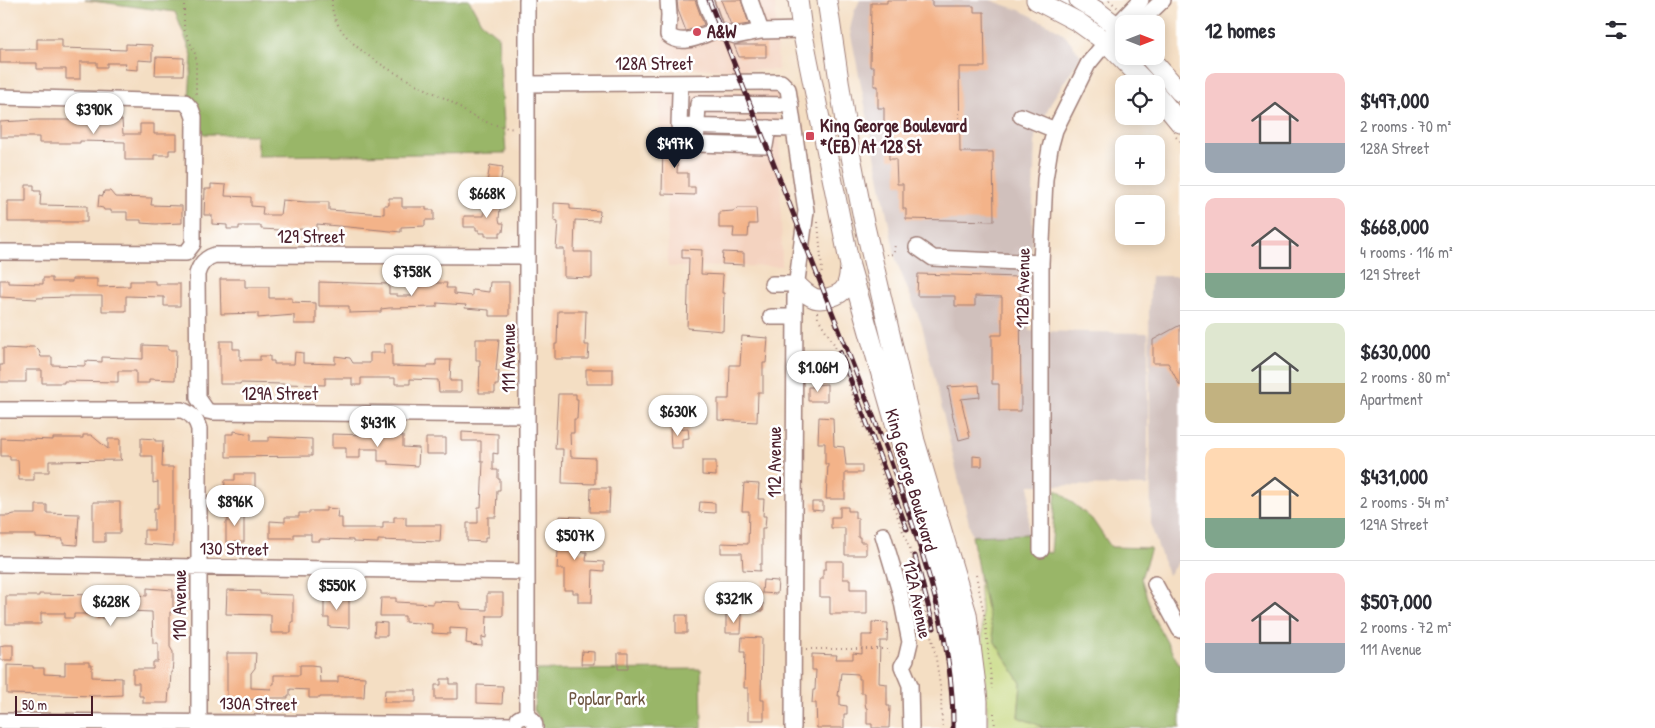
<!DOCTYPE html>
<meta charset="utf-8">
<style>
:root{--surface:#fff;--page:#f2f2f3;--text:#2b2b33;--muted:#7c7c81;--line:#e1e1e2;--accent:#111827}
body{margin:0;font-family:"Patrick Hand",sans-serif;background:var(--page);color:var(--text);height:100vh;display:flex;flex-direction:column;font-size:19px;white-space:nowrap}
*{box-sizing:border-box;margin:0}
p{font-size:16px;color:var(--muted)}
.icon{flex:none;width:28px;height:28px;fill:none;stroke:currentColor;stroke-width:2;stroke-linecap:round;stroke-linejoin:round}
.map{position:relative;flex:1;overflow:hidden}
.side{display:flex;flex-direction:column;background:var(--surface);width:475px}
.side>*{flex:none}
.needle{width:32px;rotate:90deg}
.tools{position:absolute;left:1115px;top:15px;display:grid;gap:10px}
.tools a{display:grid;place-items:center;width:50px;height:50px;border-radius:10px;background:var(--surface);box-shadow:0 2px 12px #0003;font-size:25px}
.scale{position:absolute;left:15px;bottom:12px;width:78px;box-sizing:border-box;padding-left:5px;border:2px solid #4a1f2b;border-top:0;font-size:14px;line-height:18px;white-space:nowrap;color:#4a1f2b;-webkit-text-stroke:4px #fff;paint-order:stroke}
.price{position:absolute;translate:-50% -42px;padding:0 11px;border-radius:18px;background:#fff;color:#222;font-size:16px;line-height:32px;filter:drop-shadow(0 1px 2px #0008)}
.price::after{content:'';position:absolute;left:50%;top:30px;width:15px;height:11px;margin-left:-8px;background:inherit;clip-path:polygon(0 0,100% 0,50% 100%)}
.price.current{background:var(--accent);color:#fff}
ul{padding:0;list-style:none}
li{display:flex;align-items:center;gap:15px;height:125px;padding:0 25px}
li+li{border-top:1px solid var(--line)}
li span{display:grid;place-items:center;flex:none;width:140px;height:100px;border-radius:10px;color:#555}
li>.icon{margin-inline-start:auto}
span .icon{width:60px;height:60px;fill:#fffc;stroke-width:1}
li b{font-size:21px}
h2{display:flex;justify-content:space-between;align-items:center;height:60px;padding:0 25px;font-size:21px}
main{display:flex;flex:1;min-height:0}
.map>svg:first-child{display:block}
.built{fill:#f4d3c0}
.industrial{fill:#d0c0bc}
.green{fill:#c2d578;stroke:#867a52}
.forest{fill:#99b668;stroke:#726a4a}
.building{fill:#f3b389}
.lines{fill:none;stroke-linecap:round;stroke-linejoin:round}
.minor-casing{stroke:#9f7e77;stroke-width:18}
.major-casing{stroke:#9f7e77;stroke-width:21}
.path{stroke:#9f7e77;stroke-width:2;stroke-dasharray:1 4;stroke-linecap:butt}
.minor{stroke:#fff;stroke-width:15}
.major{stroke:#fff;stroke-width:19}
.rail-casing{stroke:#4a1f2b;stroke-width:5}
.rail{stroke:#fff;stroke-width:3;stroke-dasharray:9;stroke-linecap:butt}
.poi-dot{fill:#d1495b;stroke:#fff;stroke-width:2}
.labels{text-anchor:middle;stroke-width:5;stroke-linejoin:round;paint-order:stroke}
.poi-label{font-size:18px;font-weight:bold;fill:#4a1f2b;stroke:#fff;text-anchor:start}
.street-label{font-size:18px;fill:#4a1f2b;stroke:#fff}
.park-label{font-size:18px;fill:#6e5642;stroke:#fff}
</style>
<main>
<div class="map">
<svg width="1180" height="728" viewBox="0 0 1180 728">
<rect width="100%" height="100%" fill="#fff"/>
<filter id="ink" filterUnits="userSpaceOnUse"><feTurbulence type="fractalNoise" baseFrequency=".02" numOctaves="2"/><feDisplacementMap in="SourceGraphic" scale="10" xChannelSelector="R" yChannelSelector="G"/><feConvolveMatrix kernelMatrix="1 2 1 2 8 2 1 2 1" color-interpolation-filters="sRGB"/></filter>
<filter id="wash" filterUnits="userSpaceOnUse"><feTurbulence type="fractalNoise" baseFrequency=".0096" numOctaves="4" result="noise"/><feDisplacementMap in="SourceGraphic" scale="20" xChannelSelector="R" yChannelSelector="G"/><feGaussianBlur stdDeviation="1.12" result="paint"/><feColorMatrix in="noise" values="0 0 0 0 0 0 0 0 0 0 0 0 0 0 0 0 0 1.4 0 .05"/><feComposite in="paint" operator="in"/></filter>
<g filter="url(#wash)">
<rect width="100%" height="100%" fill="#f4dec3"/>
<path class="built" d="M663 0H775L778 70 663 68Z
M660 91H779L782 266 668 267 667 195H660Z"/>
<path class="industrial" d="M860 0H990L1022 11 1060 31 1070 41 1081 56 1053 99 1035 136 1029 331 1148 333V486L1030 485 1028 534 972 536 922 325 896 260 850 30 854 12Z
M1151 276H1180V560L1168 575 1151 526 1149 310Z"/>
<path class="green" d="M979 574 995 642 1021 683 1018 717 1042 726 1041 728H988Z"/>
<path class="forest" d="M85 0H469L481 22 498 36 506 153 258 156 256 135 204 134 189 99 192 55 175 12Z
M1056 489 1092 519 1111 547 1151 548 1141 578 1153 617 1180 666V728H1041V726L1018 717 1021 683 995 642 979 574 972 536 1028 534 1031 550 1051 553Z
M701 669 702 728H541V722L534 710 537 670Z"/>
<g id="blocks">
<path class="building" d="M677 0H695L704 25 686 31 678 10Z
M721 0H741L749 24 736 26 731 25Z
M887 0H932V6H974V12H984L985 67H959L960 152H993L994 221 906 219V209H903V184H897L896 159H889V131H884V108H878V86H874V67H870L871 3H887Z
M37 39H62V48L126 50V44L152 45V61L138 60V70L125 69 126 63H107V67H97V62H80V79H66V69H37V63H0V49H37Z
M734 45H766V57H739Z
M156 57 184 58 183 75H155Z
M37 120H122L123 134H140V124H154V134H177V150H169V155H154V160H125V142L80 141V143H39V137H0V122Z
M663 140H687L688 148 692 153H678L677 173H688V187H695V195L662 194Z
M490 165 503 167 500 184 487 182Z
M211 184 226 185 225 196 251 197V206L263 207 262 215H280L282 200 306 202H329V210L384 214V205H389V198H402V207H426V210H434V220H425V226L401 227V232L317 224V230L299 229V231L261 229V226H239V229H227V225L212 224V215H204L205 189H211Z
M26 185H34V191H41L40 205 87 206V222H8V201H26Z
M104 191H110L115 197 152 198 151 205 182 206V223L156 224 141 223V220H127V212H111V210H104L103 208 98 207 99 195 103 196Z
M485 198 501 199 499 219 500 223H504L503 232H500V236H485V233H479V230H476V227H464V216H484Z
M554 203 570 204V209L600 211 599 221 575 220 574 252H592V278L564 277V249H556L558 222 554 221Z
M738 208H756L757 224H749L748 237H733L734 228H719V212L733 211Z
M682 249 702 250 701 274 723 275 722 293H724L723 331 687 328 689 258H682Z
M723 252 744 253V265L722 264Z
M918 274 1020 277 1021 411H999V384H992V335H1002V297L975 296V306H955V296H917Z
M43 278H52V282H72V279H97V287L130 286V281H155V284H180V306H164V297L126 296V311H102V296H69V297L37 298V299L0 297V280H8V283L43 284Z
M220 279H245V287H269V298H292V302L316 303V324H294V315L258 318V313L221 314Z
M319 282 389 284V294H397V296H413V286H423V283H447L446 288H454V294L472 296V290L489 292 490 282H509V316H489V310L465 308 466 305 437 303V307L389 308 381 309V312L349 313V306H319Z
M558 311H586L585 345H589L588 359H555V344H557Z
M1180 325V386L1168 363H1153V340Z
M742 336 768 338 766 363H763V392H758L757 422 718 420V399H729L730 365H740Z
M476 339H499L496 371H499L498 385H495V393H479L480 360H476Z
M220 341H233V349H240V360H260V356H270V361H274V364H294L295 352 303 353V363L335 364V356L350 358 353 363H370V353H384V344H392V366L428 367V365H436V360H451L450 381H461V392H439L438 380 410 379V384H395V378H361V385H352V378H325V385L240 383V384H220Z
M143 345 168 346V350H176L175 380 149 379V383H136V371H118V382L64 381V383H42V370H26V382H0V365H3V348L26 349 29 347H35L39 351 41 357H52V365L85 366V361L102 362V357L143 359Z
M586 369H613V384H586Z
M827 384V401H808V387H814V385Z
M979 385 980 397 961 399 970 437 959 440 952 413H953L948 387Z
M558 394H576V399H578L577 419H574V433H570L571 457 595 458V484L562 483 563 449H555Z
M819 417 833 418 834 446 844 447 846 465H862V473H845V499H826L828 464H825V443H818Z
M688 428 689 438 682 439V448H671L670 429Z
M234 431 251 434V441H269V437L312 439V456L226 457V434H234Z
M462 432 498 434V454L493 453V470H498V479H500V490H497L496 517H488V537H485V542L467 541V523H478V507H481L483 461H481V441H462Z
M332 434 403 436V447L419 448 418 466 388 464V461H378V449H360V458H346V448H332Z
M83 435H91L108 449V439H120V458L122 460 49 461V472H34V480H19L18 460H10V456H1V438L53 440V438H83Z
M141 438 155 439V441H163L162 467H173V546L144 544V530H154V508H158V482L153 483V456H141Z
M426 438H446V454H426Z
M973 456 982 457V466H973Z
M702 461H716V476L702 475Z
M235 474H255V496L224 495 225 480H235Z
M744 483 759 484 758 499H764L763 516H766L765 528H762V564H760V571L743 570 742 553H721V543L748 544 749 511H742Z
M591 488H610L609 512H590Z
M93 502H120V533H105V542H93Z
M700 502 715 503V513L699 512Z
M812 502H823V511L812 510Z
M36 505H47V513L79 514 77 545 63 544V539L36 538V535H0V516H8L14 514H36Z
M840 507H848V511H855V518H858V537H860V542H866V555H845V528H831V517H840Z
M326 508 338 509 337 518H342V528H383V522H394V517H406V525H441L440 542 378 540V543L353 542V540L320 539V541H311V534H294V538H270V521L285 522V517H299V513H310V511H326Z
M228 511 244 512V542H226V522H228Z
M560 516 581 517V528H576L575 544H579V552H587L586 561 604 562V571L593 570 592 602H578V593H573V590H564V569H557Z
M826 561H843V579H850V589H867V614H830V597H820V579H823V569H826Z
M763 580 778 581 777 594 762 593Z
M147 588 173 590V612H170V647L173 652V662L172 672H171L170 689H169L168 703H143V696H139V683H133V669H153V662H158V643H153L152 612 129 611V609H105V618H97V614H74V618H65V613H41V624H6V596H39V594L102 595V593L147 596Z
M227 590 260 591V594L293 595V622H291V633H271V615L226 614Z
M487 593H503V616H487V615L486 638 482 637V646L471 645 472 644 466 643 467 629 450 628V634L432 633V624L405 622V616H380L381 598H396V602L433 604V601L459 602 462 609 487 610Z
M324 595 349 596V628L329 627V618H324Z
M738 603H763V611H738Z
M676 615H687V633H676Z
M726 615H742L741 633H726Z
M375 622 387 623V636H374Z
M872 622 888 623 887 641H880L879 683 887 684V706H890L889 728H872V724H867V708H866L865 703V693H861V679H858V674L841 673 838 696H840V705L847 706V714H844V728H817L816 703H812L813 690H815L816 670H812V654L837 655 836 659H853V653L862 654V635H872Z
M742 637 762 638 761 700H764V720H748V688H744L745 652H741Z
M4 645H13V660H0V646Z
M582 651 594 652V664H581Z
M227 653H256L255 668 251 673V688L271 689 272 684H274V675H300V665H311L319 666 320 682H338V676L365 677 364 697H320V698H309V690L290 689V696H288V698H268V700L227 699Z
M618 653H628V669H618Z
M65 662H89V665H92V677L122 678V695L98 696 7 694V665L33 666V668H44V674L65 675Z
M441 679H450V684H458V699H435V685H441Z
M477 685 503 686 502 704 477 703Z
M385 690H416V702H384Z"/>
</g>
</g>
<g filter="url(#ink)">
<use href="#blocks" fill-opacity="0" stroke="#9f7e77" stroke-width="1"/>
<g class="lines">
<defs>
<path id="minor" d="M527 0V716
M668 0 669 15 668 35C682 47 701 36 716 30
M705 0 716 30 736 36 761 31
M750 0 761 31 802 30
M1138 24 1163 0
M527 84 781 82 788 89 806 211 795 296 793 728
M680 93 679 126 794 129
M0 97 185 102 191 109 194 117 193 239V244L186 253 0 252
M1021 116 1055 130
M768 128 765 146 696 144 698 104 791 105
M917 247 933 258 1041 263
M527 256 215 255C205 258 200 264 197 274L198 398 207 411 212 412 527 415
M772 284H796
M771 317H794
M0 410H182C192 414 196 419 199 429V728
M883 535 900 592 910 642 906 659 902 666 910 685 911 728
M1041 550V263L1045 179 1050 148 1055 130 1088 64 1106 42 1116 26 1141 0
M0 564 527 572
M1155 584 1180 630
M518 719C526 713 535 718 535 728
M0 721 515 725"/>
<path id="major" d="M798 0 802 30 850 266 950 615 957 656 962 728
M827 0 848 141 863 218 915 441 967 614 978 701V728
M1036 0 1078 22 1106 42 1147 84
M1079 0 1097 11 1124 32
M1148 56 1180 92
M1156 94 1180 123
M796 284C801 289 806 294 812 297 820 302 840 296 845 288 849 282 849 274 850 267"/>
</defs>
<use href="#minor" class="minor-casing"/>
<use href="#major" class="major-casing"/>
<path class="path" d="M184 0V29L196 56V95
M332 0C328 47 414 82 448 100 455 104 461 109 467 113 481 121 499 127 515 129
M1109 0 1118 8
M1176 137 1180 141
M818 222 822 270 820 285
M886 255 894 254 895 243
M817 312 818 318 834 344 912 556 935 652 941 692 942 728
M976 575 985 619 992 689
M806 649H887L889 653
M994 713 995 728"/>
<use href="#minor" class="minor"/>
<use href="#major" class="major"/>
<defs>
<path id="rail" d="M709 0 888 454C919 542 954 633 953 728
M840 352 907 529
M915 556 934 628"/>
</defs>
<use href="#rail" class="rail-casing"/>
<use href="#rail" class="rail"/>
</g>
</g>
<g class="poi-dot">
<circle cx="697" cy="32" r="5"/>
<rect x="805" y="131" width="10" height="10" rx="2.5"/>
</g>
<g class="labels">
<g class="poi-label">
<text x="707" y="38">A&amp;W</text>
<text x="820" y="132">King George Boulevard<tspan x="820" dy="21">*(EB) At 128 St</tspan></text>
</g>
<g class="street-label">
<text x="654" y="70">128A Street</text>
<text x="311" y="243">129 Street</text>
<text transform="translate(1023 288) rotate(-89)" y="6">112B Avenue</text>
<text transform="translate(509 358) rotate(-90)" y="6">111 Avenue</text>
<text x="280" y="400">129A Street</text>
<text transform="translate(775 462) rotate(-90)" y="6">112 Avenue</text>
<text transform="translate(911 480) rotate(74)" y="6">King George Boulevard</text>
<text transform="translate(234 549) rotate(1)" y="6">130 Street</text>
<text transform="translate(917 599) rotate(78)" y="6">112A Avenue</text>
<text transform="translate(180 605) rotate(-90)" y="6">110 Avenue</text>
<text transform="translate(258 704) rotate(1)" y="6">130A Street</text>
</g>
<g class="park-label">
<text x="607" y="705">Poplar Park</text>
</g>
</g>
</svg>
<div class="tools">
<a><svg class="needle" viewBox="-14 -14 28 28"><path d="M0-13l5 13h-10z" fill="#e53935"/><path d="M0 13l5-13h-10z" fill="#7c7c81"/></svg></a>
<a><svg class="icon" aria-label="locate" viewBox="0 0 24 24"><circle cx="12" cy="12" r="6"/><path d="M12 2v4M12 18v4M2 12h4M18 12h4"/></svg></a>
<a>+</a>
<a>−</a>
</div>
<div class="scale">50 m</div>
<b class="price" style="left:94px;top:135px">$390K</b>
<b class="price current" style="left:675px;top:169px">$497K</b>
<b class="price" style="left:487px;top:219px">$668K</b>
<b class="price" style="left:412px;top:297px">$758K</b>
<b class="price" style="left:818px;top:393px">$1.06M</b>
<b class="price" style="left:678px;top:437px">$630K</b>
<b class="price" style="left:378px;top:448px">$431K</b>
<b class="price" style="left:235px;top:527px">$896K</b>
<b class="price" style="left:575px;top:561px">$507K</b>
<b class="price" style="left:337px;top:611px">$550K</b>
<b class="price" style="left:734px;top:624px">$321K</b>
<b class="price" style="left:111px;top:627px">$628K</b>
</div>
<section class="side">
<h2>12 homes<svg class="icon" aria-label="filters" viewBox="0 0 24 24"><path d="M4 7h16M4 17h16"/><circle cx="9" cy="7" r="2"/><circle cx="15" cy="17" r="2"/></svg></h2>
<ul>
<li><span style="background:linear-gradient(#f6c9c9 70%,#9aa5b1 0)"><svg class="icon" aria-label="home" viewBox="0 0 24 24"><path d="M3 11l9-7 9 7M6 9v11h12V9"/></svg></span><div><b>$497,000</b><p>2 rooms · 70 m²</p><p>128A Street</p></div></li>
<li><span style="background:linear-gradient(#f6c9c9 75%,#7fa58c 0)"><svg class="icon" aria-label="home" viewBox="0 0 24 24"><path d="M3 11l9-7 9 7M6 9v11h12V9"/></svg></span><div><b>$668,000</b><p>4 rooms · 116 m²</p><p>129 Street</p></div></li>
<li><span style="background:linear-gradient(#dfe7d0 60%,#c2b280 0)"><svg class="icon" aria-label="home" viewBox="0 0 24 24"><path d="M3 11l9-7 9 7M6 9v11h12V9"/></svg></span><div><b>$630,000</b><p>2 rooms · 80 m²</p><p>Apartment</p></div></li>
<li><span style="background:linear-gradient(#ffd9b3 70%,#7fa58c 0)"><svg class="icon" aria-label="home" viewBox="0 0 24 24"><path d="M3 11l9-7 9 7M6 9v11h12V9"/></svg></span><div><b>$431,000</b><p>2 rooms · 54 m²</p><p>129A Street</p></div></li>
<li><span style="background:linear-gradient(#f6c9c9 70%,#9aa5b1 0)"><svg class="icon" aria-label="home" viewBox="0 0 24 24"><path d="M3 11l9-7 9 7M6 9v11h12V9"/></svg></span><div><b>$507,000</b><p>2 rooms · 72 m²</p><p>111 Avenue</p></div></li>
</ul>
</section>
</main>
